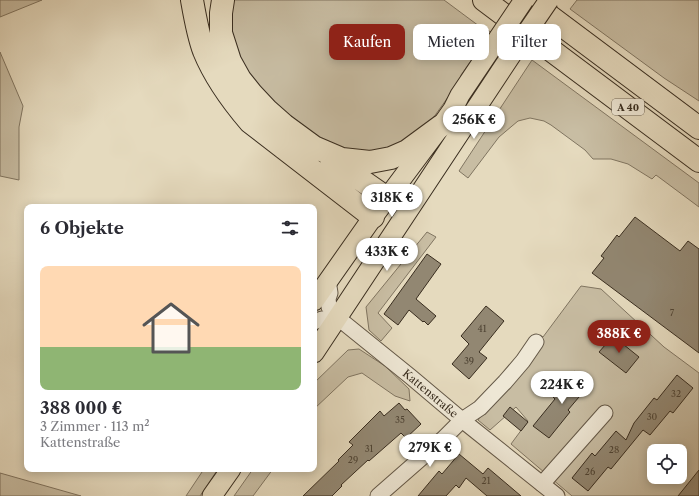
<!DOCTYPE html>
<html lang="de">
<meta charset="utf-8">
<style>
:root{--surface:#fff;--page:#f2f2f3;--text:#2b2b33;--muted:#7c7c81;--accent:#8f2418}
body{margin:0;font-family:"Libre Caslon Text",serif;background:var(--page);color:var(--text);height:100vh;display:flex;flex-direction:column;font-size:15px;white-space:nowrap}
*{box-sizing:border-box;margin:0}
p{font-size:13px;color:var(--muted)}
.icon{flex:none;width:22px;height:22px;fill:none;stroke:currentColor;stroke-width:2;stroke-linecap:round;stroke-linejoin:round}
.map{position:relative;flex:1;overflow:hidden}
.panel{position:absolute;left:24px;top:204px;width:293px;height:268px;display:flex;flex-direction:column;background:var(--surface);border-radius:8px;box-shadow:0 2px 10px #0003}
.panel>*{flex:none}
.banner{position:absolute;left:329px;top:24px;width:310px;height:36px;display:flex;gap:8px}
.buttons{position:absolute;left:647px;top:444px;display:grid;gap:8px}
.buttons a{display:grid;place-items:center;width:40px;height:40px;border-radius:8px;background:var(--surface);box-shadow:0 2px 10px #0003;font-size:20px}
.price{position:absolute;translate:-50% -34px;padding:0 9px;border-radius:14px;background:#fff;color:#222;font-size:13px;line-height:26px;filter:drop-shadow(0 1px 2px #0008)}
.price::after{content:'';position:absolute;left:50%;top:24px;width:12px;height:9px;margin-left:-6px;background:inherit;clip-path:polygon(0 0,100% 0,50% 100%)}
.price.active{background:var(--accent);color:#fff}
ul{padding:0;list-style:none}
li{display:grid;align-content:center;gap:8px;height:212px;padding:0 16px}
li span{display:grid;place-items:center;height:124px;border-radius:8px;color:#555}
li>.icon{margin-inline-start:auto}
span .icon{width:72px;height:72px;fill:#fffc;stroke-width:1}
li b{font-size:17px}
h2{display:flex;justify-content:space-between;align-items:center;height:48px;padding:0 16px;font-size:17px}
.pill{padding:0 14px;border-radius:8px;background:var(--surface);box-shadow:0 2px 10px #0003;font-size:14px;line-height:36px}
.pill.active{background:var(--accent);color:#fff}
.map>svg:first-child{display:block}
.green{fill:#c8bda3;stroke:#807561;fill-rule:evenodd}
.building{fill:#928772;stroke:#392d1f}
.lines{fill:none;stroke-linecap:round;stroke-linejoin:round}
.minor-casing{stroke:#645847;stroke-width:17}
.major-casing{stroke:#392d1f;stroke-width:21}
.highway-casing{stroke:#392d1f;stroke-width:24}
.minor{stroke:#eee7d5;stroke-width:15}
.major{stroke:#e5dabe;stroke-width:19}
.highway{stroke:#e5dabe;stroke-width:22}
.major-bridge-casing{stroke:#392d1f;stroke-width:21;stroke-linecap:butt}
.major-bridge{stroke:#e5dabe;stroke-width:19}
.labels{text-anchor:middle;stroke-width:3.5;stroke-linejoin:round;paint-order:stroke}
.number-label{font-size:9px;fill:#4f4434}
.shield{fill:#eee7d5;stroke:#6f6556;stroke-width:1}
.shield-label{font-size:10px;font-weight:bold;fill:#392d1f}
.street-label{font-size:11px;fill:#392d1f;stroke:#eee7d5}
</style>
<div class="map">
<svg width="699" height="496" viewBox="0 0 699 496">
<rect width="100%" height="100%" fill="#e5dabe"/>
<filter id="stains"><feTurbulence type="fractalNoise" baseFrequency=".005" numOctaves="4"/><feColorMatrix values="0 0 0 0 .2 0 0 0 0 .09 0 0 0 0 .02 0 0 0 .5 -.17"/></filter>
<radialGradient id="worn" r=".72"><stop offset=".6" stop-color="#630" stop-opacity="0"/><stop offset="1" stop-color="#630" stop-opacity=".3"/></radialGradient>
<path class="green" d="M0 0H42L0 17Z
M230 0H444L479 26 491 32 461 75V79L431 121 395 149 358 155 320 142 272 104 242 66 230 35Z
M577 0H699V101L664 78 570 9Z
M0 52 23 106 19 127V180L0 176Z
M532 60 699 183V207L656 175 652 179 628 164 611 159H593L585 150 551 125 544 121 530 118 518 121 499 137 468 178 459 171Z
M427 232 436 237 378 313 392 328 381 341 369 330 366 307Z
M581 286 601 289 664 347 699 373V496H572L511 444 528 421 516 407 490 430 478 420 540 335 543 337ZM654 451H680V477H654Z
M359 349 385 366 409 389 410 401 395 396 362 373 348 377 314 409V383L348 350Z
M204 469H218L200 496H186Z
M253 469H273L253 496H234Z
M0 473 81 496H0Z"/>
<path class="building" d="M635 217 680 251 688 241 699 249V353L592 273 604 258 601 256 608 247 617 235 619 237Z
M427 254 441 264 416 299 436 316 428 325 424 321 423 322 409 310 398 325 384 314Z
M486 306 504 321 479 352 487 358 469 379 452 364 469 344 461 336Z
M613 336 639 357 626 373 599 352Z
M574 371 590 384 568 410 570 412 549 438 533 426 555 399 553 397Z
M677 375 693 388 673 413 670 411 650 435 643 430 611 469 608 467 588 491 572 478 592 453 595 456 616 431 626 440 634 423 654 398 657 400Z
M399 403 405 410 407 409 421 424 406 438 401 433 369 461 368 460 341 485 342 486 332 496H303L339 461 338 460 353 445 349 442 380 411 384 416Z
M510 407 528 422 521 431 503 416Z
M459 454 483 474 488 468 521 496H487L466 478 459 488 456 485 446 496H418L439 471 442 474Z
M699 470V496H678Z"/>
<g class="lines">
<defs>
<g id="minor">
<path id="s1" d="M328 280 330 293 328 299 329 307 338 318 411 377 462 420 557 496"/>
<path d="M314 322 322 319 338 318"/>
<path d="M542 484 605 413"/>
<path d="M378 496 443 439 462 420 480 408 505 382 523 361 536 342"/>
</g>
<path id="major" d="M314 301 373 217 441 126 453 109 460 95 495 43
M314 353 512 54
M212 496 231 469"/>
<path id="highway" d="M192 0C195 17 198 35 204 51 215 78 232 101 250 122L373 217
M223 0 221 13V33L230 61 240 79 252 94 267 110 284 125 314 147 342 159 370 162 391 158 407 151 441 126
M484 0 699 161
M528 0 699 128
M331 159 387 198"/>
</defs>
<use href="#minor" class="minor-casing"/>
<use href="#major" class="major-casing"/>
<use href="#highway" class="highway-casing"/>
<use href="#minor" class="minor"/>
<use href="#major" class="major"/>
<use href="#highway" class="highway"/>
<defs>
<path id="major-bridge" d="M495 43 524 0
M512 54 549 0"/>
</defs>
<use href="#major-bridge" class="major-bridge-casing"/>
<use href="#major-bridge" class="major-bridge"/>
</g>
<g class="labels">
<g class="number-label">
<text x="672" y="316">7</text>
<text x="482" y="332">41</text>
<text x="469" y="364">39</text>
<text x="676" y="397">32</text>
<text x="652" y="420">30</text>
<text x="400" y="423">35</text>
<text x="369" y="452">31</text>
<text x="614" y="453">28</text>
<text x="353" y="463">29</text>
<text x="590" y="475">26</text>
<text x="486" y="484">21</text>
</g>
<rect class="shield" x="612" y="99" width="32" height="16" rx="3"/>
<g class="shield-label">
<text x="628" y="111">A 40</text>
</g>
<g class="street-label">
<text dy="4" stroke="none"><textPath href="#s1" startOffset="161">Kattenstraße</textPath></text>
</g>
</g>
<rect width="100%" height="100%" filter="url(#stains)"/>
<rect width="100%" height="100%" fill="url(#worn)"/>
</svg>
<div class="buttons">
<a><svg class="icon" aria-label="locate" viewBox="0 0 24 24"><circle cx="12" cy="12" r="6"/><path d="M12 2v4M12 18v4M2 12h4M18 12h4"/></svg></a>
</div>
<b class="price" style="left:474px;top:140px">256K €</b>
<b class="price" style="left:392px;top:218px">318K €</b>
<b class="price" style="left:387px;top:272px">433K €</b>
<b class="price active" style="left:619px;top:354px">388K €</b>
<b class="price" style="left:562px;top:405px">224K €</b>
<b class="price" style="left:430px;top:468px">279K €</b>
<div class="banner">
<a class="pill active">Kaufen</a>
<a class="pill">Mieten</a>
<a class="pill">Filter</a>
</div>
<section class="panel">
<h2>6 Objekte<svg class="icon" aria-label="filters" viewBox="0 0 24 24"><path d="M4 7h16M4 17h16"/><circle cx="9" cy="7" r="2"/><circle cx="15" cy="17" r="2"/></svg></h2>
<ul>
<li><span style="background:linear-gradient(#ffd9b3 65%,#8fb573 0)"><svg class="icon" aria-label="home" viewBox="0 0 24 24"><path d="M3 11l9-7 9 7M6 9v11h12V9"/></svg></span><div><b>388 000 €</b><p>3 Zimmer · 113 m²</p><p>Kattenstraße</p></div></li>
</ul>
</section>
</div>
